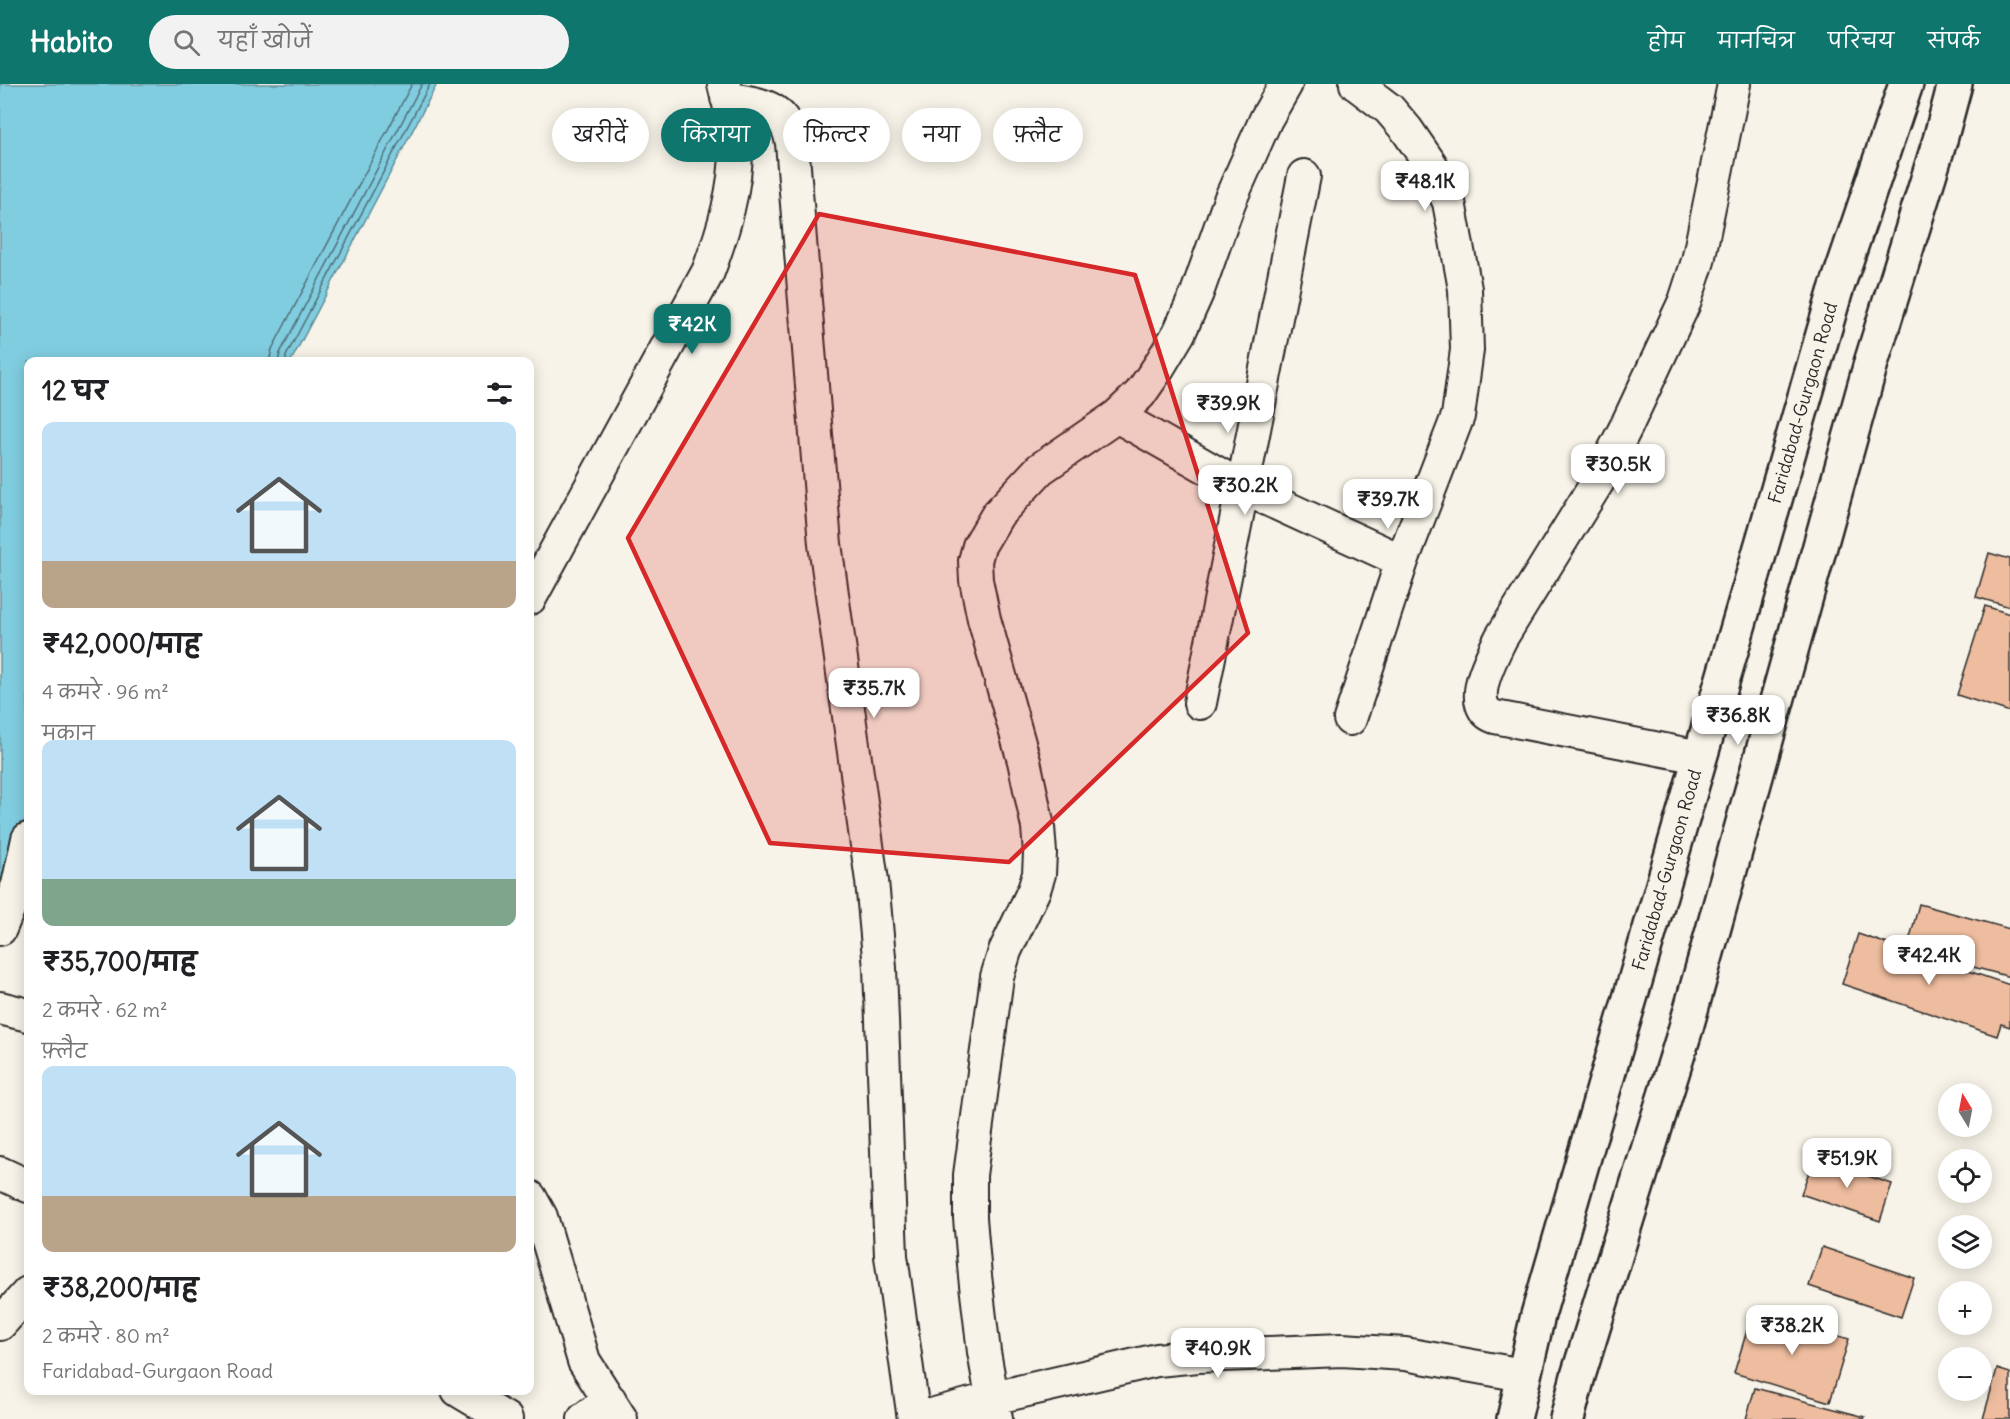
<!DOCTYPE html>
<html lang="hi">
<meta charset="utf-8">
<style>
:root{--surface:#fff;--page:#f2f2f2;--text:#202124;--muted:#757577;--accent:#0f766e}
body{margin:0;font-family:Delius,"Playpen Sans Deva",sans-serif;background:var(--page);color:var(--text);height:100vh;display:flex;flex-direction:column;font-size:22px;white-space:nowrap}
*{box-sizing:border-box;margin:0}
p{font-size:20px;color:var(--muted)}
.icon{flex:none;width:33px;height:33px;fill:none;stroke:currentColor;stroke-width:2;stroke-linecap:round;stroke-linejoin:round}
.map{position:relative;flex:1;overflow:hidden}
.details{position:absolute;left:24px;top:273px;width:510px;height:1038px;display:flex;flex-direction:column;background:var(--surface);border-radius:12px;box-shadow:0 3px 15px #0003}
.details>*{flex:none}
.guide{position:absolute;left:552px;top:24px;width:570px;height:54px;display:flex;gap:12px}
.needle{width:39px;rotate:350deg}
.buttons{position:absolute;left:1938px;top:999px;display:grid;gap:12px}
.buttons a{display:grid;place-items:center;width:54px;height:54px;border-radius:50%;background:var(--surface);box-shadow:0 3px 15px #0003;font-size:30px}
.price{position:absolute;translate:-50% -51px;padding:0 14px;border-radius:12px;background:#fff;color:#222;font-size:20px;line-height:39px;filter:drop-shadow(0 2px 3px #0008)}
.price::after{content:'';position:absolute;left:50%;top:36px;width:18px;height:14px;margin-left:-9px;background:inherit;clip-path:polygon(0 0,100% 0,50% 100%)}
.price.selected{background:var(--accent);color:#fff}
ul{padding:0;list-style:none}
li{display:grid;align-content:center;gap:12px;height:318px;padding:0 18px}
li span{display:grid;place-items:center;height:186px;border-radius:12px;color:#555}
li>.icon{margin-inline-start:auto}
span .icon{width:108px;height:108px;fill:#fffc;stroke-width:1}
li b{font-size:26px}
h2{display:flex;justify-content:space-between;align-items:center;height:72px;padding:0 18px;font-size:26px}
.pill{padding:0 21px;border-radius:27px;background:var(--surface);box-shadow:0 3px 15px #0003;font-size:21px;line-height:54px}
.pill.selected{background:var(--accent);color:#fff}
header{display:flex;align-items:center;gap:36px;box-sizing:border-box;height:84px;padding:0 30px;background:var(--accent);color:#fff}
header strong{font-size:28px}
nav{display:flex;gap:33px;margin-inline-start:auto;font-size:21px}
.search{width:420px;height:54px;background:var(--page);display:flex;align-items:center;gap:15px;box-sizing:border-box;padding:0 21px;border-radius:33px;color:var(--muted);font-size:22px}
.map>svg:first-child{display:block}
.water{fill:#81cde0;stroke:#5f8c98;stroke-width:1.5}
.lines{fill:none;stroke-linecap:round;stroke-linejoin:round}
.shore{stroke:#4d6c73;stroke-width:1.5}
.building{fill:#eebc9e;stroke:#2b2b2b;stroke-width:1.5}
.street-casing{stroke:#2b2b2b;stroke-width:36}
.secondary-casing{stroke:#2b2b2b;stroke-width:38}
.street{stroke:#f7f3e8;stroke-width:32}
.secondary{stroke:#f7f3e8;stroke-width:33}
.marked{fill:#d62828;fill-opacity:0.2;stroke:#d62828;stroke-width:4.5;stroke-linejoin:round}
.labels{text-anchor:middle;stroke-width:4.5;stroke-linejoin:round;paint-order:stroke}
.street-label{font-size:18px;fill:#2b2b2b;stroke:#f7f3e8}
</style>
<header>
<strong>Habito</strong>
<div class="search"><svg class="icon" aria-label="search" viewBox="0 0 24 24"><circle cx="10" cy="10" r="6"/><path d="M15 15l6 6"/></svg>यहाँ खोजें</div>
<nav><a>होम</a><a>मानचित्र</a><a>परिचय</a><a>संपर्क</a></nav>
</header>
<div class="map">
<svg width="2010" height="1335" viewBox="0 0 2010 1335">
<rect width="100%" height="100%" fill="#f7f3e8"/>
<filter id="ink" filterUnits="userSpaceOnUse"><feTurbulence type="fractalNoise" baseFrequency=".0167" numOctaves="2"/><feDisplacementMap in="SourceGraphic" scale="12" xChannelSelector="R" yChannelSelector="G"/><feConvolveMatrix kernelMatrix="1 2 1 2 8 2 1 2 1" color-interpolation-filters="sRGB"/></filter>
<g filter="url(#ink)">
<path class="water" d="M0 0H437L291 277 28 278V774L0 817Z"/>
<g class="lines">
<path class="shore" d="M269 278 272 265 412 0
M278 278 280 269 422 0
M286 278V272L430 0"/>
</g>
<path class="building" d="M1989 469 2010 475V523L1976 513Z
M1985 522 2010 530V628L1957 611Z
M1919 820 2010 845V893L1907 865Z
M1858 850 2010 901V943L2001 940 1997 952 1842 900Z
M1814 1074 1892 1100 1880 1137 1801 1110Z
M1822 1163 1914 1194 1901 1233 1809 1202Z
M1753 1227 1849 1255 1830 1318 1734 1289Z
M1997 1285 2010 1289V1335H1983Z
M1755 1304 1865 1333 1864 1335H1746Z"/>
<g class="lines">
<defs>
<path id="street" d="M727 14C760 21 785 20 792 59L825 460 872 797 880 884 891 1172 914 1335
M1117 332 1243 404 1402 477
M530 514 708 188C723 148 737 103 736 60 736 40 728 19 724 0
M1200 619 1304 92
M1350 635 1402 477 1458 332 1467 266 1465 205 1449 118 1431 81 1407 46 1389 25 1356 0
M1700 673 1495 633C1464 622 1492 573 1501 554L1600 394 1626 343 1685 217 1698 177 1734 0
M0 845 18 801 28 755
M0 924 28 931
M0 1089 28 1102
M530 1113 541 1133 584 1277 621 1335
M0 1240 28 1209
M458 1306 506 1335
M584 1335 610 1316
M917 1335 993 1314 1157 1276 1198 1272 1342 1266 1405 1270 1523 1291
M996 1335 984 1268 975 1192 970 1134V1091L997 893 1005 867 1034 806 1039 790 1040 769 1038 743 1024 677 984 535 976 496 975 477 979 462 998 430 1040 385 1117 332 1140 310 1158 284 1179 249 1197 209 1230 116 1266 35 1286 0"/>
<path id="secondary" d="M1514 1335 1538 1231 1835 209 1906 0
M1567 1335 1578 1292 1685 947 1871 279 1940 56 1955 0"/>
</defs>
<use href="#street" class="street-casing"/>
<use href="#secondary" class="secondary-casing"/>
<use href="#street" class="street"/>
<use href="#secondary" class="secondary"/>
</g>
</g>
<path class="marked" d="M819 130 1135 191 1248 549 1009 778 770 759 628 454Z"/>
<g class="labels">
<g class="street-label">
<text transform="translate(1803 319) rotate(-74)" y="6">Faridabad-Gurgaon Road</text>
<text transform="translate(1667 786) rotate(-74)" y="6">Faridabad-Gurgaon Road</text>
</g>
</g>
</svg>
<div class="buttons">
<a><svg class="needle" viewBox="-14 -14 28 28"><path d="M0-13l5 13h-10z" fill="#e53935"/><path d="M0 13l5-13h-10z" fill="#757577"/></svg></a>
<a><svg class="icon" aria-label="locate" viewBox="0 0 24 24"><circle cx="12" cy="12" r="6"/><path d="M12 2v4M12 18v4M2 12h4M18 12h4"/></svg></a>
<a><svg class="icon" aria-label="layers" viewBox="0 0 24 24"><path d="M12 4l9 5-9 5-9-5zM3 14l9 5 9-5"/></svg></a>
<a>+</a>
<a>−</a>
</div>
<b class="price" style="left:1425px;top:128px">₹48.1K</b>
<b class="price selected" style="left:692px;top:271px">₹42K</b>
<b class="price" style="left:1228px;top:350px">₹39.9K</b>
<b class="price" style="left:1618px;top:411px">₹30.5K</b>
<b class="price" style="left:1245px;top:432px">₹30.2K</b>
<b class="price" style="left:1388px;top:446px">₹39.7K</b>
<b class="price" style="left:874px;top:635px">₹35.7K</b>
<b class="price" style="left:1738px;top:662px">₹36.8K</b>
<b class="price" style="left:1929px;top:902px">₹42.4K</b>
<b class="price" style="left:1847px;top:1105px">₹51.9K</b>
<b class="price" style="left:1792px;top:1272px">₹38.2K</b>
<b class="price" style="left:1218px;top:1295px">₹40.9K</b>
<div class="guide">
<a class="pill">खरीदें</a>
<a class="pill selected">किराया</a>
<a class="pill">फ़िल्टर</a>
<a class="pill">नया</a>
<a class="pill">फ़्लैट</a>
</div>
<section class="details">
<h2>12 घर<svg class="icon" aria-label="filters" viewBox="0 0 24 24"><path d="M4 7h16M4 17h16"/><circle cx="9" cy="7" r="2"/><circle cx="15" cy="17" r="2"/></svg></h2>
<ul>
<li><span style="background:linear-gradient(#bfe0f5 75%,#b9a48a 0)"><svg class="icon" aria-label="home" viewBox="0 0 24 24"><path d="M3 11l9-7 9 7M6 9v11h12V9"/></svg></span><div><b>₹42,000/माह</b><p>4 कमरे · 96 m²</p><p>मकान</p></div></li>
<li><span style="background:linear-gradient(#bfe0f5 75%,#7fa58c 0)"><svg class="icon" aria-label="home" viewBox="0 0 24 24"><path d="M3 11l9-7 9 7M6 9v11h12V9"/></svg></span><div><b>₹35,700/माह</b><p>2 कमरे · 62 m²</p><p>फ़्लैट</p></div></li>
<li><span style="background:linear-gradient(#bfe0f5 70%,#b9a48a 0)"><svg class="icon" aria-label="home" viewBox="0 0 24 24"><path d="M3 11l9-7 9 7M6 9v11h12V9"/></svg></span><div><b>₹38,200/माह</b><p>2 कमरे · 80 m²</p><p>Faridabad-Gurgaon Road</p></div></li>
</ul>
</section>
</div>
